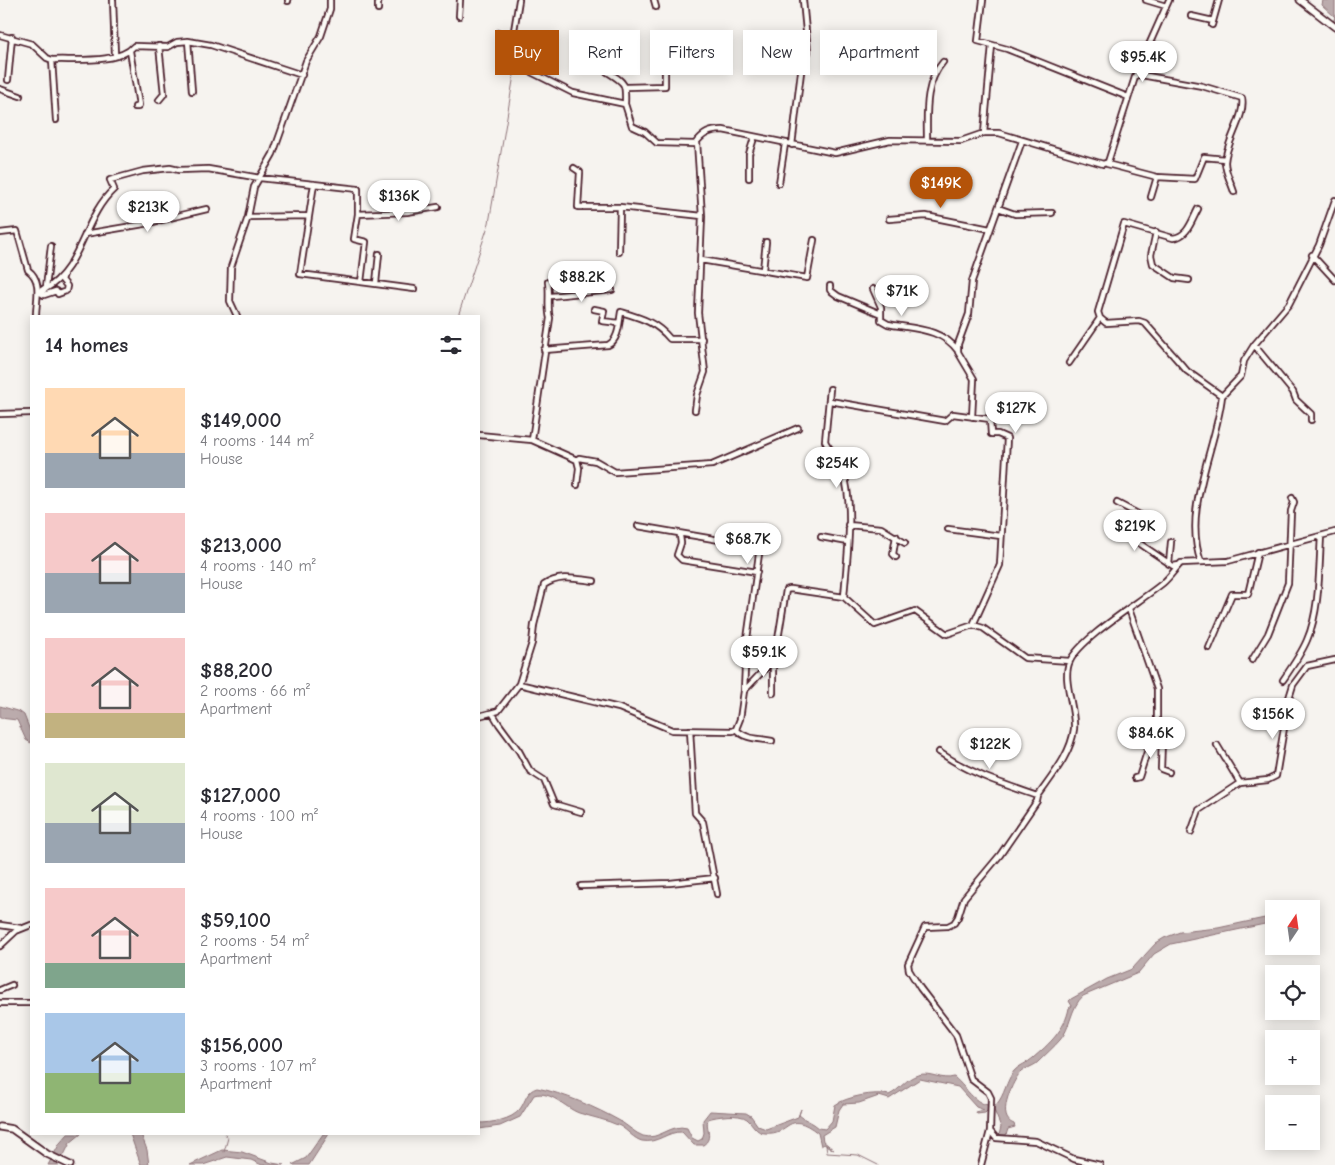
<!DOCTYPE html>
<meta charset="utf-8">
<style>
:root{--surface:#fff;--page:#f7f7f7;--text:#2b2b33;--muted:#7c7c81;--accent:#b45309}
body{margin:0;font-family:"Comic Neue",sans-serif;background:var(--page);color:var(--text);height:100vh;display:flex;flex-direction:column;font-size:19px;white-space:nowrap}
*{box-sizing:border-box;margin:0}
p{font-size:16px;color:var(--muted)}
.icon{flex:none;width:28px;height:28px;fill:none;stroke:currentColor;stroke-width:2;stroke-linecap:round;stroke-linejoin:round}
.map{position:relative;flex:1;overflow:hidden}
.drawer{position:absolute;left:30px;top:315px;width:450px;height:820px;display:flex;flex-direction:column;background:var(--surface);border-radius:0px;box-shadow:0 2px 12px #0003}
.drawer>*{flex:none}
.hud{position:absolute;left:495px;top:30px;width:475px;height:45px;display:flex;gap:10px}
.needle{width:32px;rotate:13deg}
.buttons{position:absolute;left:1265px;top:900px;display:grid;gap:10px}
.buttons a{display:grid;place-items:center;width:55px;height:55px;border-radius:0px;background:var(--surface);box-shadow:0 2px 12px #0003;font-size:25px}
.price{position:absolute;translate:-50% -42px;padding:0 11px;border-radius:18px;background:#fff;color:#222;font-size:16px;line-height:32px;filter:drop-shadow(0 1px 2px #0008)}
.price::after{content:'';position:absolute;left:50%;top:30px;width:15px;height:11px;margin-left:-8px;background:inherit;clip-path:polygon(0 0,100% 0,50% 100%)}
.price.current{background:var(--accent);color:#fff}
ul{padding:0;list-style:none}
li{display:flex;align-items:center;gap:15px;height:125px;padding:0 15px}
li span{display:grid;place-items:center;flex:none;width:140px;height:100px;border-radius:0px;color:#555}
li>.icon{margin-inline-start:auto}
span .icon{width:60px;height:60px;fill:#fffc;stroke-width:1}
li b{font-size:21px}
h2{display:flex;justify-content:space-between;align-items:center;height:60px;padding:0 15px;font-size:21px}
.pill{padding:0 18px;border-radius:0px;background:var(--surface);box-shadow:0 2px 12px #0003;font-size:18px;line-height:45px}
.pill.current{background:var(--accent);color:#fff}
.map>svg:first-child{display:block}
.water{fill:#bbabac;stroke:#8e7378}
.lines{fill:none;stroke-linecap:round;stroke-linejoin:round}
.stream{stroke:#8e7378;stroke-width:1}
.minor-casing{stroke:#4a1f2b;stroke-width:8}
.major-casing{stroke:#4a1f2b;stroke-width:9}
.minor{stroke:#fdfcf7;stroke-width:4.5}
.major{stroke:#fdfcf7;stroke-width:5.5}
</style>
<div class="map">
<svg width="1335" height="1165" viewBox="0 0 1335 1165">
<rect width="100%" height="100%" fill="#f6f3ef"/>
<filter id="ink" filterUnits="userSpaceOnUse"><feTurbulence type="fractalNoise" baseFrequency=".02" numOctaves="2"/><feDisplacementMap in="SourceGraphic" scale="10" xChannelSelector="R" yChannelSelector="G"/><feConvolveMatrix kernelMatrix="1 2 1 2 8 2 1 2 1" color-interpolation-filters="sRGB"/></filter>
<g filter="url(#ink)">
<path class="water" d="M1323 0H1335V24L1333 22 1335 17 1322 5Z
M0 706 20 712 24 715 31 733V743L26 740 17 720 0 718Z
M1274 916V922L1171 944 1154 954 1138 973 1083 996C1070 1008 1071 1028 1060 1040 1054 1047 1045 1055 1038 1062 1033 1067 1024 1068 1019 1074 1011 1085 996 1118 1014 1124L1015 1127 1008 1129 1006 1135H999L1001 1127 994 1110H988L985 1113 977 1114 976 1112 984 1110 976 1107 958 1087 920 1079 889 1099 879 1096 859 1103 843 1104 839 1110 835 1127 822 1135 823 1141 834 1150 824 1144 821 1146 818 1133C786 1108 791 1136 765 1133 756 1133 753 1124 747 1119 739 1113 717 1116 708 1119 705 1128 714 1138 703 1145H694L682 1132C667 1131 658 1144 642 1141 634 1139 627 1130 620 1126 607 1120 592 1117 579 1113 565 1108 551 1090 534 1095L520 1117 500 1126 479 1129V1123C491 1123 512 1120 520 1109 526 1101 526 1091 537 1088 563 1093 597 1108 620 1121 628 1126 635 1133 643 1136 659 1141 671 1123 687 1128L692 1138 698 1141 702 1139 704 1133 703 1120 710 1111 746 1113 751 1116 758 1126 766 1129 798 1117 801 1109 799 1115C804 1120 813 1122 819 1128L825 1129 832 1121 835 1105C846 1097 875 1091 889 1095 900 1090 906 1078 918 1075 931 1071 941 1081 954 1077 968 1089 976 1108 996 1105 1005 1095 1006 1081 1014 1071 1019 1065 1028 1063 1033 1058 1049 1044 1065 1030 1069 1008L1072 1006 1069 1001 1071 999 1107 979 1132 969 1156 943 1164 938 1180 932 1218 928Z
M68 1134H81L70 1143 59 1165H48L60 1143Z
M130 1134H141L147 1150 149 1165H141Z
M323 1134H329L309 1165H292L306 1158Z
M222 1150 242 1152 272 1163 284 1165H262L251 1160 227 1157 203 1165H190Z"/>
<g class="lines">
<path class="stream" d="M497 29 513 34
M458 316 489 223 515 69 508 66 504 60 510 42
M826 1145 827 1153 858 1155 878 1165
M224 1152 228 1138 225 1134"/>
<defs>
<path id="minor" d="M113 0 115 55
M288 0V1
M519 0 509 61 573 93 625 104 632 126 645 132 657 143 695 144C703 133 710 130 723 130L835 153 890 140 961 141 984 133H999L1103 164 1108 162 1136 74 1169 0
M654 0 656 7
M983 0 978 41 1007 49 1128 97
M1146 0 1166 6
M378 9V0
M459 16 460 0
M1191 16 1213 21
M1212 25 1219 0
M0 35 32 44 47 58 52 60C75 59 119 64 134 46L168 47 177 42 188 41 211 45 302 75
M188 41 192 91
M159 46 164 94 159 100
M130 51 139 105 138 107H135
M52 60 56 120
M608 67 606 71C625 83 626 82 625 104
M1136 74 1202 86 1242 98C1246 116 1226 141 1225 162 1225 172 1231 182 1234 192
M8 80 12 37
M626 87 665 86V42
M0 89 20 96
M984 133 992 45
M927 140C927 113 924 84 943 62
M792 145 801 72 808 52 803 0
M1107 164 1157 177 1195 179 1204 157 1225 159
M574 168 580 172 578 207H620L702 216
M749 178V154L754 138
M779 183 785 144
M314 184 300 274 414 289
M1151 197 1157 177
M998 208 1015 214 1052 213
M1198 209C1191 222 1188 236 1173 238L1124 224 1098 312 1100 318 1106 323 1139 321 1145 323 1187 371 1222 396C1216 450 1182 509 1201 562
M358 214 407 212 438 207
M248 217 309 216
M889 219 926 216 990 229
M1156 232 1151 255 1153 264 1174 278 1189 280
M0 233 17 231 28 270C43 281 36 299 36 316
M85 234 144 224 207 209
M51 246 46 287 39 292 44 295 56 291 58 294 66 291 67 286 62 280 64 274
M619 252 620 207
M1312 255 1335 280
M701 260 807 278 814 240
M763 270 766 242
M376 283 379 254
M830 286V290L838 296 881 314V320L888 324C913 329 942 328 958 351
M873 289 881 307V314
M44 290C82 269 83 217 114 189L110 180 143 171 170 168 179 170 208 169 260 178 358 189V214L354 239 366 242 361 282
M551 296 612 290
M594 309 604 311 602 321 619 323
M237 316 230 301 231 267 248 217 254 187 273 154 306 61 321 36 330 9V0
M1254 345 1293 392 1296 400 1311 414V420
M544 350 608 345C619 340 619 323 621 312 641 318 656 322 670 339H702
M1069 363 1100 318
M830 389 825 441C829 451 839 455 842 466 855 508 847 555 844 597
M1222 396 1241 376 1244 361 1254 345 1289 304 1319 245 1335 200
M830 401 945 421 953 414 990 419 991 434H998L1007 438 1000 565 973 625
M695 410 697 395 705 372 698 313 702 216 697 142
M0 414 31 413
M972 417 974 379 958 352V344L969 314 972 281 1022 141
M479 435 532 440 577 460 579 468 577 485
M532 440 550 318C547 310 550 292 548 282
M577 460 579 458 596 461 615 472 712 465 798 428
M1117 503 1138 514 1139 543 1173 566 1179 565
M848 525 881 528 905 543
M638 526 760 547 746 646 744 690
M948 529 1001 536
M680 536 681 543 677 555 682 560 757 572
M821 537 848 542
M896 557 893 554 896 536
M1169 564 1171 542
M1129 609 1157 689V721L1139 777 1135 778
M1209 648 1232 594H1248L1258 552
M1252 660 1268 634 1288 583 1291 511 1294 502 1292 498
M773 661V693
M1283 680C1292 667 1301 654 1307 640 1320 610 1319 568 1321 536
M519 684 619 708 672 730 733 731 736 729 740 719 744 691 775 658 786 590 790 589 844 597 875 625 915 611 947 634 973 625 983 628 1025 658 1070 661
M493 714 499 724 519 751 530 771 544 780 554 804 581 812
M479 716 498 711 519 684 532 643 534 625 544 585C560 574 576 579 594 581
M1156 725 1162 741 1161 769 1169 772
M736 729C745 740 759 738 772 741
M690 730 695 813 703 822 717 894
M1217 745 1240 783
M939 752C973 775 1000 783 1038 796
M1191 832 1199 810 1240 783 1268 780 1276 776 1289 698 1293 685 1307 666 1335 660
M581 886 670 883 715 878
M0 925 21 928
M0 946 16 931 31 925
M0 990 12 985
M0 1003H31
M990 1131 996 1138 1036 1141 1074 1159 1100 1165
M981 1165 990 1131 991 1098 988 1092 971 1079 956 1035 920 988 909 970 908 964 925 927 948 926 954 923 958 917 964 898 1000 855 1037 801 1038 796C1052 776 1071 754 1074 729 1076 709 1061 679 1070 661 1082 637 1140 602 1163 583 1170 577 1175 569 1181 563L1228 561 1335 532"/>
<path id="major" d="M1300 0 1335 27
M0 1127 12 1129 47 1154 70 1165"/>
</defs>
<use href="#minor" class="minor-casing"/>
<use href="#major" class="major-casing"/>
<use href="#minor" class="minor"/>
<use href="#major" class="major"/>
</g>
</g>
</svg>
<div class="buttons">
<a><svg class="needle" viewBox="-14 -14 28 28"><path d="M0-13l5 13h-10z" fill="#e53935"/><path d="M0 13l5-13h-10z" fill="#7c7c81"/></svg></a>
<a><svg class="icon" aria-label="locate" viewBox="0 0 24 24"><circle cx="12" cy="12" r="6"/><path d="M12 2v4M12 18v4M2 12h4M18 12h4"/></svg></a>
<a>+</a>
<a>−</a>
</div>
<b class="price" style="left:1143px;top:83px">$95.4K</b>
<b class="price current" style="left:941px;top:209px">$149K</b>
<b class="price" style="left:399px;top:222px">$136K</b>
<b class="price" style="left:148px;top:233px">$213K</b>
<b class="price" style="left:582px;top:303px">$88.2K</b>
<b class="price" style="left:902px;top:317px">$71K</b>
<b class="price" style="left:1016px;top:434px">$127K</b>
<b class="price" style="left:837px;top:489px">$254K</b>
<b class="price" style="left:1135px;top:552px">$219K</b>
<b class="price" style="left:748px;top:565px">$68.7K</b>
<b class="price" style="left:764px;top:678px">$59.1K</b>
<b class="price" style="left:1273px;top:740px">$156K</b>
<b class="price" style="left:1151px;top:759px">$84.6K</b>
<b class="price" style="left:990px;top:770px">$122K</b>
<div class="hud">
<a class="pill current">Buy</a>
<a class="pill">Rent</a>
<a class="pill">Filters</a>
<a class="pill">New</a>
<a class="pill">Apartment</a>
</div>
<section class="drawer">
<h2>14 homes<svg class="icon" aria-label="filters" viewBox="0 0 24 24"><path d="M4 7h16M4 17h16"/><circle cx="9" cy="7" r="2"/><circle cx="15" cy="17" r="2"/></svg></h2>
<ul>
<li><span style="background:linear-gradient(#ffd9b3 65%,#9aa5b1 0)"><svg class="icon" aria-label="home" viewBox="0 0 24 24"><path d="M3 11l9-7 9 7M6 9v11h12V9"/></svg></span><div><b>$149,000</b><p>4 rooms · 144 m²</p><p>House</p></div></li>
<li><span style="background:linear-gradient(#f6c9c9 60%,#9aa5b1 0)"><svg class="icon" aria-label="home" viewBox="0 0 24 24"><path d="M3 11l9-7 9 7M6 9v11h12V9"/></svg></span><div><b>$213,000</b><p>4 rooms · 140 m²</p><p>House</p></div></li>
<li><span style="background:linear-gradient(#f6c9c9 75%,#c2b280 0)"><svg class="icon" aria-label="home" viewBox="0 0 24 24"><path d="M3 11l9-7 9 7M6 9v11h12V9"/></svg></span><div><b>$88,200</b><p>2 rooms · 66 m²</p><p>Apartment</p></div></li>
<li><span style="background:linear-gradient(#dfe7d0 60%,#9aa5b1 0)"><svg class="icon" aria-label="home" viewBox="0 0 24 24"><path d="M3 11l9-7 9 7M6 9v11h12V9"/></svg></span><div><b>$127,000</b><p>4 rooms · 100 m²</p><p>House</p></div></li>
<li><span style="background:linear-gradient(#f6c9c9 75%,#7fa58c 0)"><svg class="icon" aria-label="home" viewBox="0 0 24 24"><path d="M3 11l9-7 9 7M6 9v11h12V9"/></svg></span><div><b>$59,100</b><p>2 rooms · 54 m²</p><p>Apartment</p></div></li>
<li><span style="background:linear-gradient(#a9c7e8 60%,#8fb573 0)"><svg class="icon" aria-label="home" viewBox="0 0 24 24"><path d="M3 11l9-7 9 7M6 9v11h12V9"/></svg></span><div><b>$156,000</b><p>3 rooms · 107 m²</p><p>Apartment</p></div></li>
</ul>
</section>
</div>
